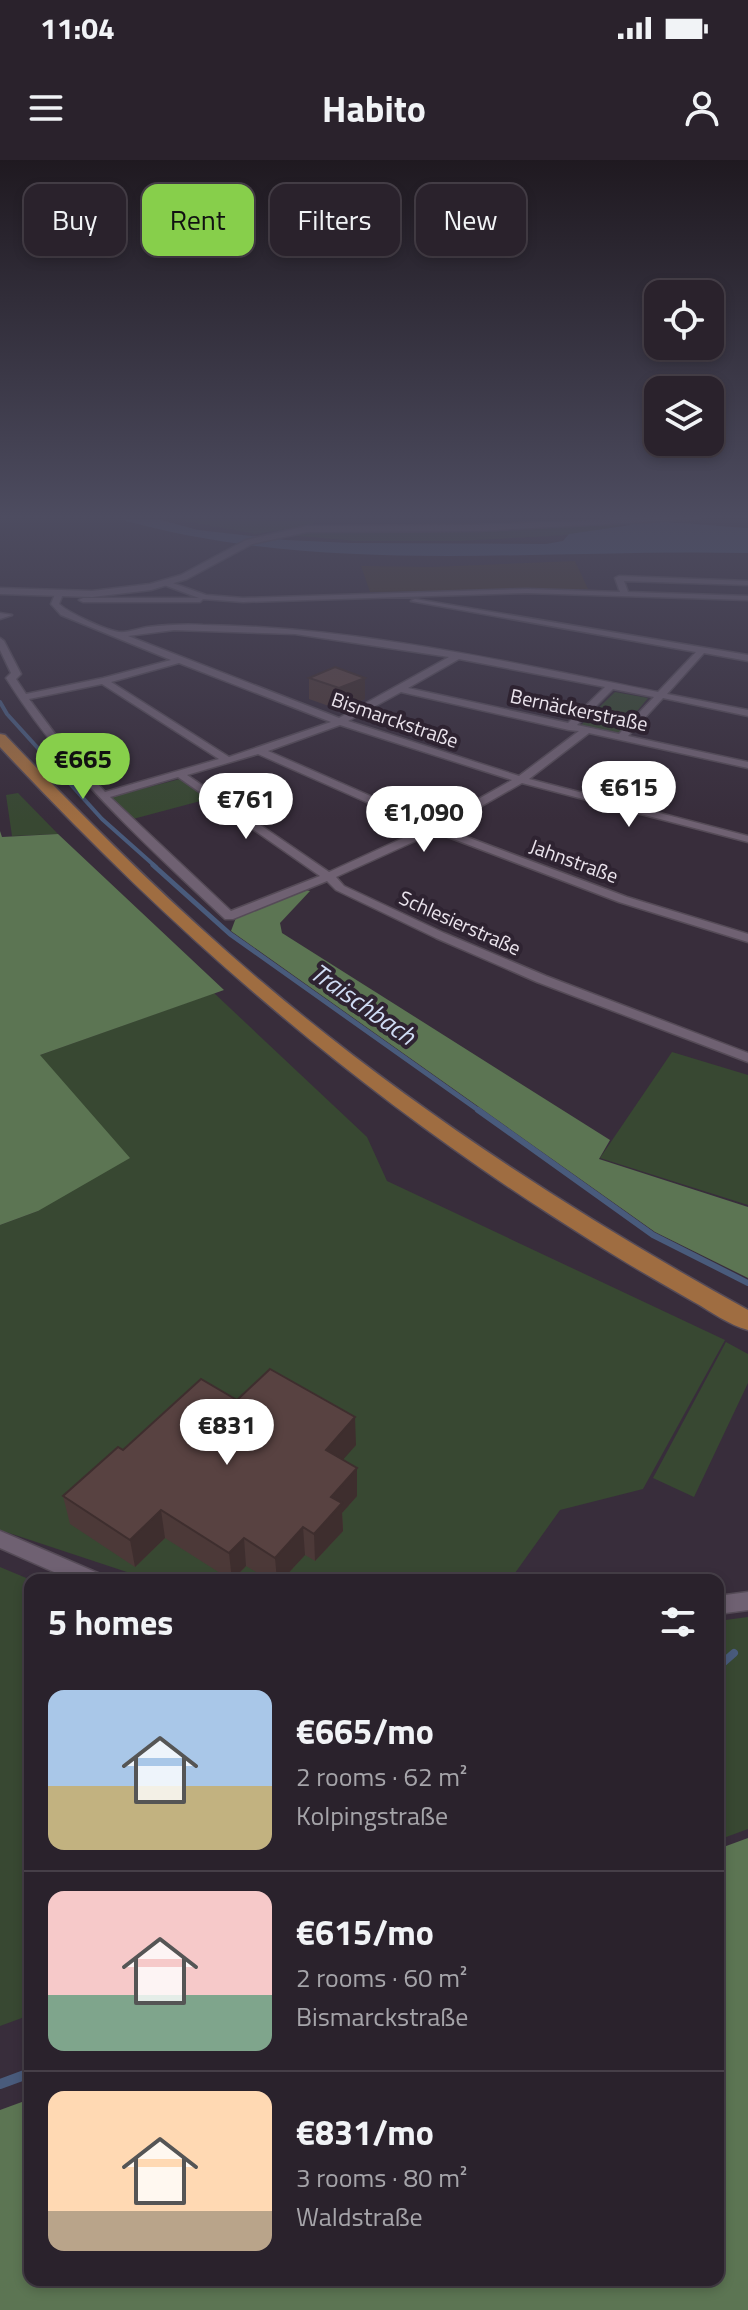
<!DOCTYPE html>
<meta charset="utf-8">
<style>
:root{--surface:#2a222c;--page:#322a34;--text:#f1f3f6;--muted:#a5a4a9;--line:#463f48;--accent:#87cf4b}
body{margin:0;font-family:"Titillium Web",sans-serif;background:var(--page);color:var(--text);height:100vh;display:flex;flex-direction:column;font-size:30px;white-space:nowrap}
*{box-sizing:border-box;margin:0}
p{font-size:26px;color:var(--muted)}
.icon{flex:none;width:44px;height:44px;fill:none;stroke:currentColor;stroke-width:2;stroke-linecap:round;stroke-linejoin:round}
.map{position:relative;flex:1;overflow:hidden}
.details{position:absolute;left:24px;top:1414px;width:700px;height:712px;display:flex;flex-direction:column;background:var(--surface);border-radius:16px;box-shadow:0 4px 12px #0003,0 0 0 2px var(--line)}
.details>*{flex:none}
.hud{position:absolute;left:24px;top:24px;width:700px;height:72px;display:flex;gap:16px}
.buttons{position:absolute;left:644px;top:120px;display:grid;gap:16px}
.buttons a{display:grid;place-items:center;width:80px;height:80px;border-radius:16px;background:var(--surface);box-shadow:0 4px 12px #0003,0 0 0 2px var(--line);font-size:40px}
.price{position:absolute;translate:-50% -68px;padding:0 18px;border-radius:28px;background:#fff;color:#222;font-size:26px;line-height:52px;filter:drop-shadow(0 2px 4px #0008)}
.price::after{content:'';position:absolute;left:50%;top:48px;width:24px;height:18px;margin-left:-12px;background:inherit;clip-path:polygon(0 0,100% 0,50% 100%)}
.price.on{background:var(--accent);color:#111}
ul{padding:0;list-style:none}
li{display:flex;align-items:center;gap:24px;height:200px;padding:0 24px}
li+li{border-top:2px solid var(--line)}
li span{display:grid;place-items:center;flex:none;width:224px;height:160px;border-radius:16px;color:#555}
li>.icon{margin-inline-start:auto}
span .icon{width:96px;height:96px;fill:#fffc;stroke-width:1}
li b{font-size:34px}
h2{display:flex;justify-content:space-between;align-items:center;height:96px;padding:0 24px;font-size:34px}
.tag{padding:0 28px;border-radius:16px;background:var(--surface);box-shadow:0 4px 12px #0003,0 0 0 2px var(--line);font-size:28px;line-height:72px}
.tag.on{background:var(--accent);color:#111}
.status{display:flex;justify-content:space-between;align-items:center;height:56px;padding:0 40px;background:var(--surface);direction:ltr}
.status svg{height:22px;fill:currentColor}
header{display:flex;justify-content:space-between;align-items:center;height:104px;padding:0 24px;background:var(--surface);font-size:36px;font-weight:700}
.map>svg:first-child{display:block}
.commercial{fill:#443629}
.green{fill:#384832}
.forest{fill:#5c7553}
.water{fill:#495b7c}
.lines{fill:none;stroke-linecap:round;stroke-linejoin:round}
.stream-far4{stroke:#495b7c;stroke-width:4}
.stream-far3{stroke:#495b7c;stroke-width:5}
.stream-far2{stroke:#495b7c;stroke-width:6}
.stream-far1{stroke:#495b7c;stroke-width:8}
.stream{stroke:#495b7c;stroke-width:10}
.minor-casing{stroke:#554b57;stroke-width:3}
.tertiary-casing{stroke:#554b57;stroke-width:3}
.primary-casing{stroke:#554b57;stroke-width:3}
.minor{fill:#6f6172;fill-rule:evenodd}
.tertiary{fill:#6f6172;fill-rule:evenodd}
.primary{fill:#9f6d41;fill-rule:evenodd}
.wall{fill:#4c3938}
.shaded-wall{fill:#3e2e2e}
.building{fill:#584241;stroke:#3e2e2e;stroke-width:2}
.labels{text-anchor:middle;stroke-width:8;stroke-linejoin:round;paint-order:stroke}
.far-street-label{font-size:20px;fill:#eae3ec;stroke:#2e2331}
.water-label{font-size:26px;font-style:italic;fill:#cfdcf4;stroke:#2e2331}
</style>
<div class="status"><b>11:04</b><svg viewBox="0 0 49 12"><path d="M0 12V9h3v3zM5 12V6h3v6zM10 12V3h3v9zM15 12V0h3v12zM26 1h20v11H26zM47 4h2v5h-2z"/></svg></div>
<header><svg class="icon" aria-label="menu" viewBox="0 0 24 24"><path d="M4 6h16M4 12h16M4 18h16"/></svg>Habito<svg class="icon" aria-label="person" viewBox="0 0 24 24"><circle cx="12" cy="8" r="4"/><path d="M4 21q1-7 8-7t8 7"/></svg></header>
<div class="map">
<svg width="748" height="2150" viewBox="0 0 748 2150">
<rect width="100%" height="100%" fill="#382d3b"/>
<path class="commercial" d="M575 401 588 429 370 432 361 406 431 407Z"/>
<path class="green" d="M174 359 315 361 311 365 256 374Z
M616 364 621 366 568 375 458 381H356L288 375 319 370 512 368Z
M615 532 648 538 619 573 581 565Z
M180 619 208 639 133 659 110 637Z
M18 633 58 674 12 676 6 635Z
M214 833 367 977 387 1021 725 1180 643 1329 560 1350 510 1420H151L0 1370V1065L38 1051 40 895Z
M672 892 748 915V1045L600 998Z
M726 1182 748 1194V1223L694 1337 653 1318Z
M0 1407 31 1420 30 1855 0 1866Z
M748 1457V1669L718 1680V1461Z"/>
<path class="forest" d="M0 671 2 677 58 674 224 830 40 895 130 998 38 1051 0 1065Z
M306 730 310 731 280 763 282 773 610 980 599 999 748 1047V1118L655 1072 231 771 237 755Z
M748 1678V2150H0V1950L30 1939V2120H718V1689Z"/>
<path class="water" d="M119 359H157L198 370 286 380 351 383 546 384 563 381 569 374 631 365 598 359C648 359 698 365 748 368V393C538 388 324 417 119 359Z"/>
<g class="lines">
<path class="stream-far4" d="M0 542 7 554 102 659 156 707"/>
<path class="stream-far3" d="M153 705 230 774 481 952"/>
<path class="stream-far2" d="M478 950 653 1075 748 1123"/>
<path class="stream-far1" d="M718 1507 734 1493"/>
<path class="stream" d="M0 1924 30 1913"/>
<defs>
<path id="minor" d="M619 416 748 421V425L624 421 628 432 748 436V440L527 433 243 442 203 439 200 442H83L79 440 83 438H199L164 425 167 421 206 435 243 438 527 429 620 432 615 418Z
M59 432 63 434 59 444C69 453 105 470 119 472 127 473 140 468 148 467 166 465 185 464 203 465 357 467 508 502 658 532L696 492 411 441 415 439 748 495V501L704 493 667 534 748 550V556L663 538 628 576 748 602V608L589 573 529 619 748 676V682L522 623 443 668 627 737 748 774V782L619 742 435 672 336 717 344 726 444 773 546 816 748 893V902L537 822 436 778 336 730 327 721 233 759H225C143 682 65 612 6 518L11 513 0 490V478L4 481 21 514 16 519 26 534 103 518 171 500 61 455 51 444 55 434ZM174 470 295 474 449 497 339 558 128 476ZM459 499 605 527 568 563 408 528ZM179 503 331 562 229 597 111 522ZM102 524 219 599 105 632 61 582 29 539ZM613 529 654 537 619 574 577 565ZM401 532 569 570 579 571 519 616 348 561ZM340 565 512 620 434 664 268 591ZM258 594 425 668 329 712 187 615ZM178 617 320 716 231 751 110 637Z
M0 453 12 455 0 459Z
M0 1371 100 1414 103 1420H72L0 1388Z
M748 1432V1450L718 1454V1436Z"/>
<path id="tertiary" d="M629 359H700L477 371 307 372 252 384 187 419 151 430 92 437 0 434V428L92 431 150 424 181 415 246 380 307 366 477 365Z"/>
<path id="primary" d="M0 574 5 575C87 661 171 745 262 822 412 949 576 1055 748 1150V1170C729 1165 712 1152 694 1142 659 1122 624 1102 590 1080 367 941 179 779 0 587Z"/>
</defs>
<use href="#minor" class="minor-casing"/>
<use href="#tertiary" class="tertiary-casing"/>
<use href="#primary" class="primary-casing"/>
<use href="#minor" class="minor"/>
<use href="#tertiary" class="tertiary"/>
<use href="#primary" class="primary"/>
</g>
<path class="wall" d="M335 507 365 539 340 550 309 539V518Z
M237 1240 356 1285 342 1300 357 1308V1336L342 1353 343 1371 315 1401 305 1395 282 1420H269L246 1406 233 1420H231L165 1378 135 1407 70 1364 63 1336 123 1290Z"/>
<path class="shaded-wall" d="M365 518V539L340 550 339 528Z
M355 1257 356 1285 327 1318 326 1290Z
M357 1308V1336L342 1353 343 1371 315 1401 314 1374 331 1337Z
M161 1350 165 1378 135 1407 130 1380Z
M303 1367 305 1395 282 1420H277L275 1398Z
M244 1378 246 1406 232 1420 229 1393Z"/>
<path class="building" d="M335 507 365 518 339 528 309 518Z
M270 1209 355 1257 326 1290 357 1308 331 1337 342 1343 314 1374 303 1367 275 1398 244 1378 229 1393 161 1350 130 1380 63 1336 118 1287 123 1290 201 1219 237 1240Z"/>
<linearGradient id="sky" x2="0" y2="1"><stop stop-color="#1f1920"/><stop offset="0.54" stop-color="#4d4c60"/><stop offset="1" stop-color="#4d4c60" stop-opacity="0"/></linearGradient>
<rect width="748" height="660" fill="url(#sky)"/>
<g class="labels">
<g class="far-street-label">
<text transform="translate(579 550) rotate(12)" y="7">Bernäckerstraße</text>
<text transform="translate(395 560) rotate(19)" y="7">Bismarckstraße</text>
<text transform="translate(574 701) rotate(20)" y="7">Jahnstraße</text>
<text transform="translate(460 763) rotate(24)" y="7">Schlesierstraße</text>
</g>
<g class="water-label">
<text transform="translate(363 844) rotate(35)" y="9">Traischbach</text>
</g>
</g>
</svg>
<div class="buttons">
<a><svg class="icon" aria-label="locate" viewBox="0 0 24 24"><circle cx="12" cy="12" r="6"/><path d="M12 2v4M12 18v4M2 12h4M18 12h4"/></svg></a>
<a><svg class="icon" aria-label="layers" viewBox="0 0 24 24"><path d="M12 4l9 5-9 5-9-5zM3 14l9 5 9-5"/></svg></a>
</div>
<b class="price on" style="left:83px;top:641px">€665</b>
<b class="price" style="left:629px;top:669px">€615</b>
<b class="price" style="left:246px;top:681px">€761</b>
<b class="price" style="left:424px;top:694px">€1,090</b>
<b class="price" style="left:227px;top:1307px">€831</b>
<div class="hud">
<a class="tag">Buy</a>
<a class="tag on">Rent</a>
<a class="tag">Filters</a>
<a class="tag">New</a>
</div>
<section class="details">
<h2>5 homes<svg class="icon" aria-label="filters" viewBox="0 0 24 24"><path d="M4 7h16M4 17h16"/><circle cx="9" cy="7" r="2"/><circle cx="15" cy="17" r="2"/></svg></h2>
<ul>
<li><span style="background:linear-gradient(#a9c7e8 60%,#c2b280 0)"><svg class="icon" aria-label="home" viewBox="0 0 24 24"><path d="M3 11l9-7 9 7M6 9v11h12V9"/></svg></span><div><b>€665/mo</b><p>2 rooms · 62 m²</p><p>Kolpingstraße</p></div></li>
<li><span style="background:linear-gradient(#f6c9c9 65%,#7fa58c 0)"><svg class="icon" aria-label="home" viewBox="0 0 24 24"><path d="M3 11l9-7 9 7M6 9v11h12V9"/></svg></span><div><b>€615/mo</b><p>2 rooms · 60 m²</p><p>Bismarckstraße</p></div></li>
<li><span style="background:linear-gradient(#ffd9b3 75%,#b9a48a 0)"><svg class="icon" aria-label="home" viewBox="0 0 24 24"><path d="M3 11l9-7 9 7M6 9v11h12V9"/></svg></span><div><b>€831/mo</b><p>3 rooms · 80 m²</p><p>Waldstraße</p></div></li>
</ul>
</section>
</div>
